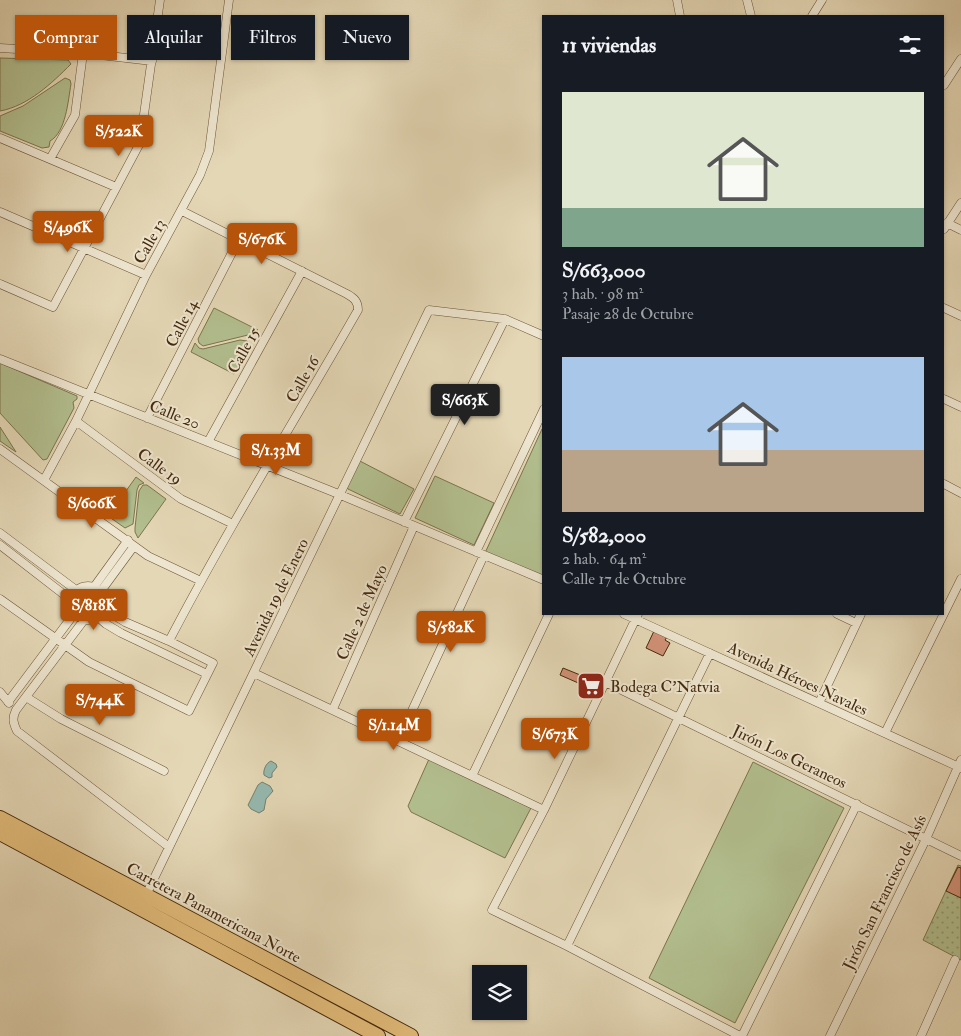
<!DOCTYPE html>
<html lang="es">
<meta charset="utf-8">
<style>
:root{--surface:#171b24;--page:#242831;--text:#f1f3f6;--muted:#9ea1a6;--accent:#b45309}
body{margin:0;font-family:"IM FELL Double Pica",serif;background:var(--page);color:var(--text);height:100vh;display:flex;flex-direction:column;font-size:19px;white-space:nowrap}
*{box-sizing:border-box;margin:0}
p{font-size:16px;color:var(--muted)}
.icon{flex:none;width:28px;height:28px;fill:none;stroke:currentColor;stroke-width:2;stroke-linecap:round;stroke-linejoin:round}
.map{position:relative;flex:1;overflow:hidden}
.panel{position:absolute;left:542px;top:15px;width:402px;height:600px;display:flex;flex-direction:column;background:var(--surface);border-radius:0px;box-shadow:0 1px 4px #0004}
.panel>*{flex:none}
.banner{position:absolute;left:15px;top:15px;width:452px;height:45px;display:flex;gap:10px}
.fabs{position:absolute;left:472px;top:965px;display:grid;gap:10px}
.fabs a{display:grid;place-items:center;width:55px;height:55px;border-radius:0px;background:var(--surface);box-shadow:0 1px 4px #0004;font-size:25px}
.price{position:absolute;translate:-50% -42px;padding:0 11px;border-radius:5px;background:var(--accent);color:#fff;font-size:16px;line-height:32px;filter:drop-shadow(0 1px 2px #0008)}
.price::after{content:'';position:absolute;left:50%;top:30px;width:15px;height:11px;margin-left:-8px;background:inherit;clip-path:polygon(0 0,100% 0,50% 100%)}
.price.current{background:#222;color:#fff}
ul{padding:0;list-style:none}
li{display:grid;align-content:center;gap:10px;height:265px;padding:0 20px}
li span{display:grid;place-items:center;height:155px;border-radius:0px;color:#555}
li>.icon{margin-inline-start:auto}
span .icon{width:90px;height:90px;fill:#fffc;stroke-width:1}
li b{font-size:21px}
h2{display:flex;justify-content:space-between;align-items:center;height:60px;padding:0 20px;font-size:21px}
.pill{padding:0 18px;border-radius:0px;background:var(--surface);box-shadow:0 1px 4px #0004;font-size:18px;line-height:45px}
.pill.current{background:var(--accent);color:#fff}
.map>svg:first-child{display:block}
.green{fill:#b2be8e;stroke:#7c744c}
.garden{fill:url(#garden-dots);stroke:#7c744c}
.water{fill:#95b9af;stroke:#757f6d}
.building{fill:#d19177;stroke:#45290b}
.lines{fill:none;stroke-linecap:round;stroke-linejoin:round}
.minor-casing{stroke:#6d5436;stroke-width:9}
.trunk-casing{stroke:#45290b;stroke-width:16}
.minor{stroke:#ede5cf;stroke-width:8}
.trunk{stroke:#e2bc7a;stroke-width:14}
.labels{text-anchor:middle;stroke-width:4;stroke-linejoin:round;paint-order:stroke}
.street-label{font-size:16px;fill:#45290b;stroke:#ede5cf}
.poi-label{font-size:16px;fill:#45290b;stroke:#ede5cf;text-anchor:start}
</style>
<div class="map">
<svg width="961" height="1036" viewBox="0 0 961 1036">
<defs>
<pattern id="garden-dots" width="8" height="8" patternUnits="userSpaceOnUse" patternTransform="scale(1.25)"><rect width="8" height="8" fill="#b2be8e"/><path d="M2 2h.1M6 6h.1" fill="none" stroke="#939a72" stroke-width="1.8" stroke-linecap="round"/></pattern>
</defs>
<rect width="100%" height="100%" fill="#e4d7b5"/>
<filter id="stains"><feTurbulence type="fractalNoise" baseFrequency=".004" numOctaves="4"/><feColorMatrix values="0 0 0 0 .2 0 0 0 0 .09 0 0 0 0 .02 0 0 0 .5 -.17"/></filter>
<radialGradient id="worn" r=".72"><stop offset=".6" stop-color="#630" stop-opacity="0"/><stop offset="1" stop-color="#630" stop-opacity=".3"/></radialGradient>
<path class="green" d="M0 58 68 60 71 64C52 83 28 106 0 111Z
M65 78 70 80 71 84C68 101 66 132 50 141L49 147 42 148 0 131V116L23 106Z
M214 308 258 330 252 334 203 346 199 343 198 339Z
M240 340 247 341 250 344 234 374 191 352 195 343 199 348 203 349Z
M0 363 77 396V399L73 402 74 408 47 459 43 460 0 413Z
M0 427 16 452 0 441Z
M542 429 544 430V580L485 553Z
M356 459 414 489 400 514 348 489 345 484Z
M435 476 494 503 474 545 415 518Z
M136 477 144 483 139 485 137 490 133 524 125 528 108 516Z
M143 485H147L166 499 138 538 135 532V528L139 491Z
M429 759 531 808 505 858 411 812 408 806Z
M753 762 844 808 735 1023 649 978Z"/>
<path class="garden" d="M958 865 961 866V960L923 940Z"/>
<path class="water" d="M271 761 276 764 277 767 272 773V777L269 778 264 775C263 770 266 763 271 761Z
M262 782 270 786 273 791 266 799 264 810 259 813 251 809 248 805 258 785Z"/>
<path class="building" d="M654 631 667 637 665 640 670 643 663 656 646 648Z
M563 668 595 681 592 689 560 675Z
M958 867 961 868V898L946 891Z"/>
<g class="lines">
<defs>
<path id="minor" d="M677 0 680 16
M747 0 751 16
M812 16 822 0
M0 48 83 53 152 61
M944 85 961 59
M0 138 116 187
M50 159 75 115 83 53
M0 212 146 275
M947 223 961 230
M944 229 961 203
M0 284 53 307 140 143 160 0
M944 308 961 316
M0 359 331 491 544 580
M944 399 961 407
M147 418 238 241
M76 421 181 499 233 524
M208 442 302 271
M0 449 148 556 201 581
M44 480 76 421 146 275 200 175 209 151 229 0
M944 484 961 493
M404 522 505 319
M0 533 76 590
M0 545 71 600
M476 552 544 409
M71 603a17 17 0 1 1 34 0a17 17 0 1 1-34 0Z
M94 587 128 540
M101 591 134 546
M0 599 89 662 189 711 213 663 169 641 125 622 104 609
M624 614 961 768
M638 614 544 810 492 910 567 946 740 1036
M837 614 856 623
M98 617 106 624 121 633 207 674
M84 620 16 710C12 718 13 723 17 731L169 847
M169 641C228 528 295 420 358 310 358 301 354 298 347 294L182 211
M254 673 544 810
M605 682 961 856
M0 692 9 703
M26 697 61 719 164 771
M8 702 74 614
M819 703 861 614
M333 709 414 526
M885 733 961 579
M398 741 484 555
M472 776 549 614
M146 895 429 310 505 319 544 336
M567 946 710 653
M742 1036 857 804
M830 1036 926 839 961 760
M921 1036 955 960"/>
<path id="trunk" d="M0 818 411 1036
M0 833 378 1036"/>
</defs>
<use href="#minor" class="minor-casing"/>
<use href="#trunk" class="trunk-casing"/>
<use href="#minor" class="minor"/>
<use href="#trunk" class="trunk"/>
</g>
<defs>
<symbol id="supermarket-square" viewBox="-11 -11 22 22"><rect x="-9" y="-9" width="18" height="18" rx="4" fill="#8f2418" stroke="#ede5cf"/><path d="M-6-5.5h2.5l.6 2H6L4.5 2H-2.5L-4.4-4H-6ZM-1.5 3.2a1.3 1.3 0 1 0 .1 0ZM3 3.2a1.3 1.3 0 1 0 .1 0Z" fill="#fff"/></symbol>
</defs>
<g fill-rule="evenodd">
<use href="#supermarket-square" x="575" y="670" width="32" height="32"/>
</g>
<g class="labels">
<g class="street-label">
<text transform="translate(149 241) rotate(-61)" y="6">Calle 13</text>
<text transform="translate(181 323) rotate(-63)" y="6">Calle 14</text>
<text transform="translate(243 350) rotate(-61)" y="6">Calle 15</text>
<text transform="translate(302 379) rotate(-60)" y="6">Calle 16</text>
<text transform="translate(175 414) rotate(22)" y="6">Calle 20</text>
<text transform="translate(160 466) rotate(36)" y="6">Calle 19</text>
<text transform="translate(275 597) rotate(-64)" y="6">Avenida 19 de Enero</text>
<text transform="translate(361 612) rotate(-66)" y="6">Calle 2 de Mayo</text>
<text transform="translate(798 678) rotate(25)" y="6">Avenida Héroes Navales</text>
<text transform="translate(790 756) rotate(26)" y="6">Jirón Los Geraneos</text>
<text transform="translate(884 892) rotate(-64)" y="6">Jirón San Francisco de Asís</text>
<text transform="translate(214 912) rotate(28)" y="6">Carretera Panamericana Norte</text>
</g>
<g class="poi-label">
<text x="610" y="692">Bodega C'Natvia</text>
</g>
</g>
<rect width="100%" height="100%" filter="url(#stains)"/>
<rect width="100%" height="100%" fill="url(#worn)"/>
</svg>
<div class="fabs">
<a><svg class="icon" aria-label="layers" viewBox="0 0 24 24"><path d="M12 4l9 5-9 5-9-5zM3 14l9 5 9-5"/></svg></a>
</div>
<b class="price" style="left:119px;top:157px">S/522K</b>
<b class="price" style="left:68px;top:253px">S/496K</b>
<b class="price" style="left:262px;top:265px">S/676K</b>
<b class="price current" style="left:465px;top:426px">S/663K</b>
<b class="price" style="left:276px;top:476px">S/1.33M</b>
<b class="price" style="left:92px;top:529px">S/606K</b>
<b class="price" style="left:94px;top:631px">S/818K</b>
<b class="price" style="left:451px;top:653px">S/582K</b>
<b class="price" style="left:100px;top:726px">S/744K</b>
<b class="price" style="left:394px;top:751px">S/1.14M</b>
<b class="price" style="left:555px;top:760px">S/673K</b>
<div class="banner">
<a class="pill current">Comprar</a>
<a class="pill">Alquilar</a>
<a class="pill">Filtros</a>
<a class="pill">Nuevo</a>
</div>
<section class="panel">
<h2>11 viviendas<svg class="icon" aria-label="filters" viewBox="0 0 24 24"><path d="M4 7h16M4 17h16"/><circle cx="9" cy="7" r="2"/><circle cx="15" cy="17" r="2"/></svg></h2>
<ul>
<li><span style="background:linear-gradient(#dfe7d0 75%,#7fa58c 0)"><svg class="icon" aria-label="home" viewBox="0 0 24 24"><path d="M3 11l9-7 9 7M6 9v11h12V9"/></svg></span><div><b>S/663,000</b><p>3 hab. · 98 m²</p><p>Pasaje 28 de Octubre</p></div></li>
<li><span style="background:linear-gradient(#a9c7e8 60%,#b9a48a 0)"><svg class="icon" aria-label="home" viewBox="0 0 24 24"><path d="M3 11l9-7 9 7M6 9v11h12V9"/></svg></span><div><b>S/582,000</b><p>2 hab. · 64 m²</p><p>Calle 17 de Octubre</p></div></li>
</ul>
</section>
</div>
